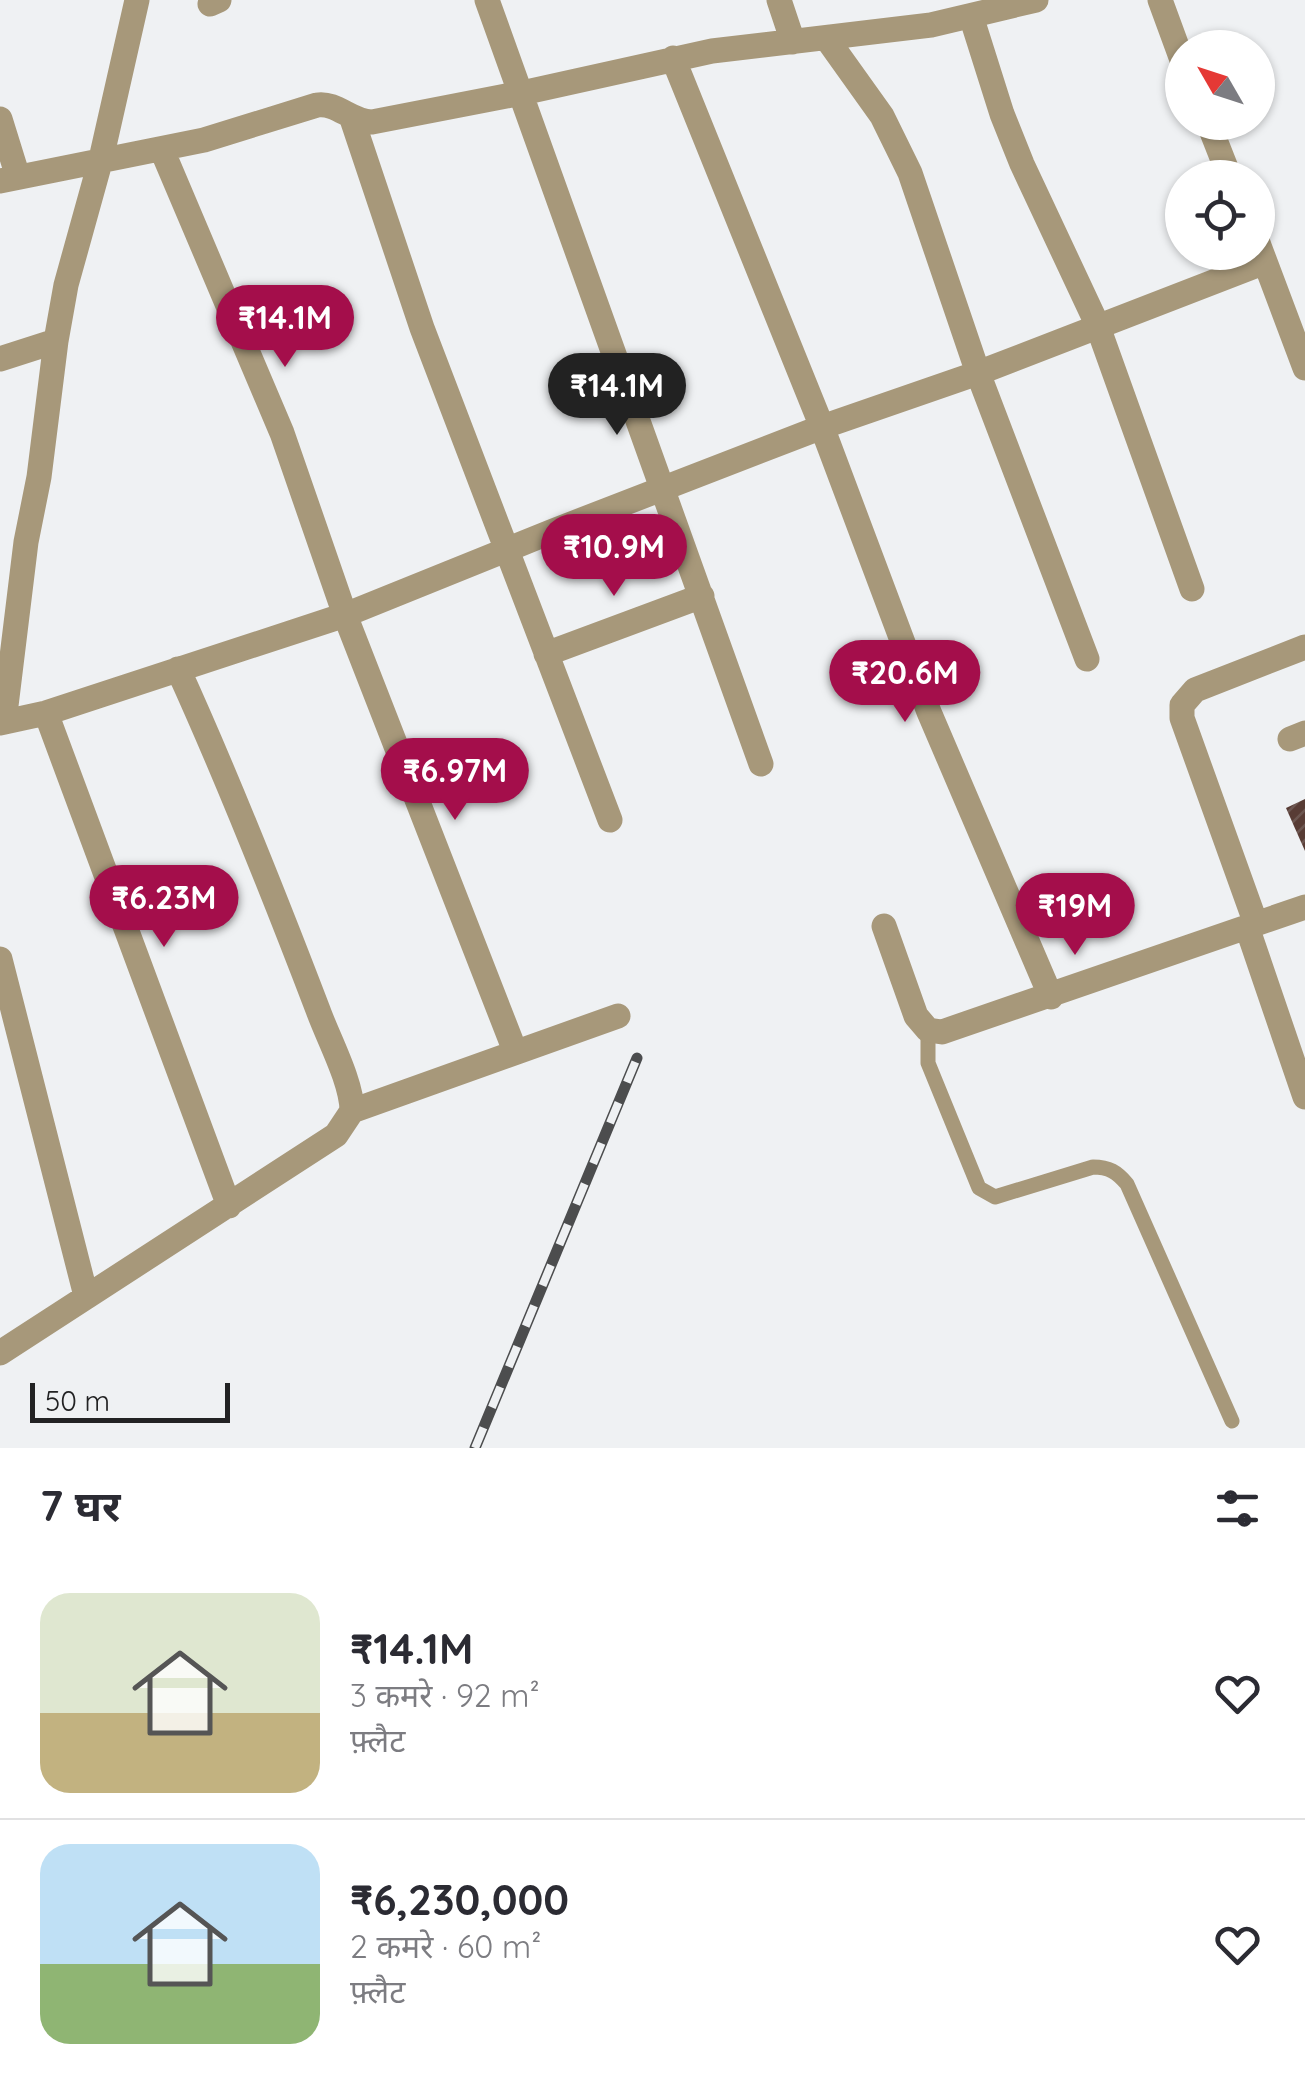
<!DOCTYPE html>
<html lang="hi">
<meta charset="utf-8">
<style>
:root{--surface:#fff;--page:#f2f2f3;--text:#2b2b33;--muted:#7c7c81;--line:#e1e1e2;--accent:#a40e4b}
body{margin:0;font-family:Quicksand,"Noto Sans Devanagari",sans-serif;background:var(--page);color:var(--text);height:100vh;display:flex;flex-direction:column;font-size:38px;white-space:nowrap}
*{box-sizing:border-box;margin:0}
p{font-size:32px;color:var(--muted)}
.icon{flex:none;width:55px;height:55px;fill:none;stroke:currentColor;stroke-width:2;stroke-linecap:round;stroke-linejoin:round}
.map{position:relative;height:1448px;overflow:hidden}
.drawer{display:flex;flex-direction:column;background:var(--surface);flex:1}
.drawer>*{flex:none}
.needle{width:65px;rotate:309deg}
.controls{position:absolute;left:1165px;top:30px;display:grid;gap:20px}
.controls a{display:grid;place-items:center;width:110px;height:110px;border-radius:50%;background:var(--surface);box-shadow:0 2px 8px #0004;font-size:50px}
.scale{position:absolute;left:30px;bottom:25px;width:200px;box-sizing:border-box;padding-left:10px;border:5px solid #222223;border-top:0;font-size:28px;line-height:35px;white-space:nowrap;color:#222223;-webkit-text-stroke:8px #eff1f3;paint-order:stroke}
.price{position:absolute;translate:-50% -85px;padding:0 22px;border-radius:35px;background:var(--accent);color:#fff;font-size:32px;line-height:65px;filter:drop-shadow(0 2px 5px #0008)}
.price::after{content:'';position:absolute;left:50%;top:60px;width:30px;height:22px;margin-left:-15px;background:inherit;clip-path:polygon(0 0,100% 0,50% 100%)}
.price.current{background:#222;color:#fff}
ul{padding:0;list-style:none}
li{display:flex;align-items:center;gap:30px;height:250px;padding:0 40px}
li+li{border-top:2px solid var(--line)}
li span{display:grid;place-items:center;flex:none;width:280px;height:200px;border-radius:30px;color:#555}
li>.icon{margin-inline-start:auto}
span .icon{width:120px;height:120px;fill:#fffc;stroke-width:1}
li b{font-size:42px}
h2{display:flex;justify-content:space-between;align-items:center;height:120px;padding:0 40px;font-size:42px}
.map>svg:first-child{display:block}
.building{fill:url(#building-hatch)}
.lines{fill:none;stroke-linecap:round;stroke-linejoin:round}
.service{stroke:#a7987a;stroke-width:15}
.minor{stroke:#a7987a;stroke-width:25}
.rail-casing{stroke:#4c4d4e;stroke-width:11}
.rail{stroke:#eff1f3;stroke-width:8;stroke-dasharray:22;stroke-linecap:butt}
</style>
<div class="map">
<svg width="1305" height="1448" viewBox="0 0 1305 1448">
<defs>
<pattern id="building-hatch" width="6" height="6" patternUnits="userSpaceOnUse" patternTransform="scale(2.5)"><rect width="6" height="6" fill="#583c35"/><path d="M-1 1l2-2M0 6l6-6M5 7l2-2" fill="none" stroke="#6c5650"/></pattern>
</defs>
<rect width="100%" height="100%" fill="#eff1f3"/>
<path class="building" d="M1305 799V851L1286 808Z"/>
<g class="lines">
<path class="service" d="M928 1030V1063L979 1188 995 1197 1093 1167C1109 1167 1117 1172 1127 1184L1232 1421"/>
<path class="minor" d="M487 0 761 764
M779 0 793 42
M1160 0 1182 60
M210 4 219 0
M971 16 1002 114 1022 164 1097 324 1192 589
M827 39 882 116 910 173 978 373 1087 659
M673 58 822 427 929 712 1051 997
M0 119 18 177
M352 119 422 328 610 820
M1208 122 1230 178
M162 150 282 433 345 615 515 1051
M0 181 204 140 317 105C337 102 351 122 372 122L522 93 712 51 931 25 1036 0
M1258 243 1305 368
M0 359 56 341
M546 654 702 596
M46 713 229 1206
M4 722 26 542 39 477 56 341 66 285 101 159 137 0
M0 723 46 713 345 615 553 531 822 427 978 373 1265 262
M1290 739 1305 733
M1256 924 1182 718V705L1195 690 1305 647
M884 926 916 1016 928 1030 942 1032 1305 907
M1247 927 1305 1097
M0 959 86 1296
M352 1111 618 1016
M0 1353 336 1135 352 1111C352 1082 328 1038 318 1010 274 895 229 781 178 669"/>
<defs>
<path id="rail" d="M475 1448 637 1058"/>
</defs>
<use href="#rail" class="rail-casing"/>
<use href="#rail" class="rail"/>
</g>
</svg>
<div class="controls">
<a><svg class="needle" viewBox="-14 -14 28 28"><path d="M0-13l5 13h-10z" fill="#e53935"/><path d="M0 13l5-13h-10z" fill="#7c7c81"/></svg></a>
<a><svg class="icon" aria-label="locate" viewBox="0 0 24 24"><circle cx="12" cy="12" r="6"/><path d="M12 2v4M12 18v4M2 12h4M18 12h4"/></svg></a>
</div>
<div class="scale">50 m</div>
<b class="price" style="left:285px;top:370px">₹14.1M</b>
<b class="price current" style="left:617px;top:438px">₹14.1M</b>
<b class="price" style="left:614px;top:599px">₹10.9M</b>
<b class="price" style="left:905px;top:725px">₹20.6M</b>
<b class="price" style="left:455px;top:823px">₹6.97M</b>
<b class="price" style="left:164px;top:950px">₹6.23M</b>
<b class="price" style="left:1075px;top:958px">₹19M</b>
</div>
<section class="drawer">
<h2>7 घर<svg class="icon" aria-label="filters" viewBox="0 0 24 24"><path d="M4 7h16M4 17h16"/><circle cx="9" cy="7" r="2"/><circle cx="15" cy="17" r="2"/></svg></h2>
<ul>
<li><span style="background:linear-gradient(#dfe7d0 60%,#c2b280 0)"><svg class="icon" aria-label="home" viewBox="0 0 24 24"><path d="M3 11l9-7 9 7M6 9v11h12V9"/></svg></span><div><b>₹14.1M</b><p>3 कमरे · 92 m²</p><p>फ़्लैट</p></div><svg class="icon" aria-label="heart" viewBox="0 0 24 24"><path d="M12 20l-8-8c-3-5 5-10 8-4 3-6 11-1 8 4z"/></svg></li>
<li><span style="background:linear-gradient(#bfe0f5 60%,#8fb573 0)"><svg class="icon" aria-label="home" viewBox="0 0 24 24"><path d="M3 11l9-7 9 7M6 9v11h12V9"/></svg></span><div><b>₹6,230,000</b><p>2 कमरे · 60 m²</p><p>फ़्लैट</p></div><svg class="icon" aria-label="heart" viewBox="0 0 24 24"><path d="M12 20l-8-8c-3-5 5-10 8-4 3-6 11-1 8 4z"/></svg></li>
</ul>
</section>
